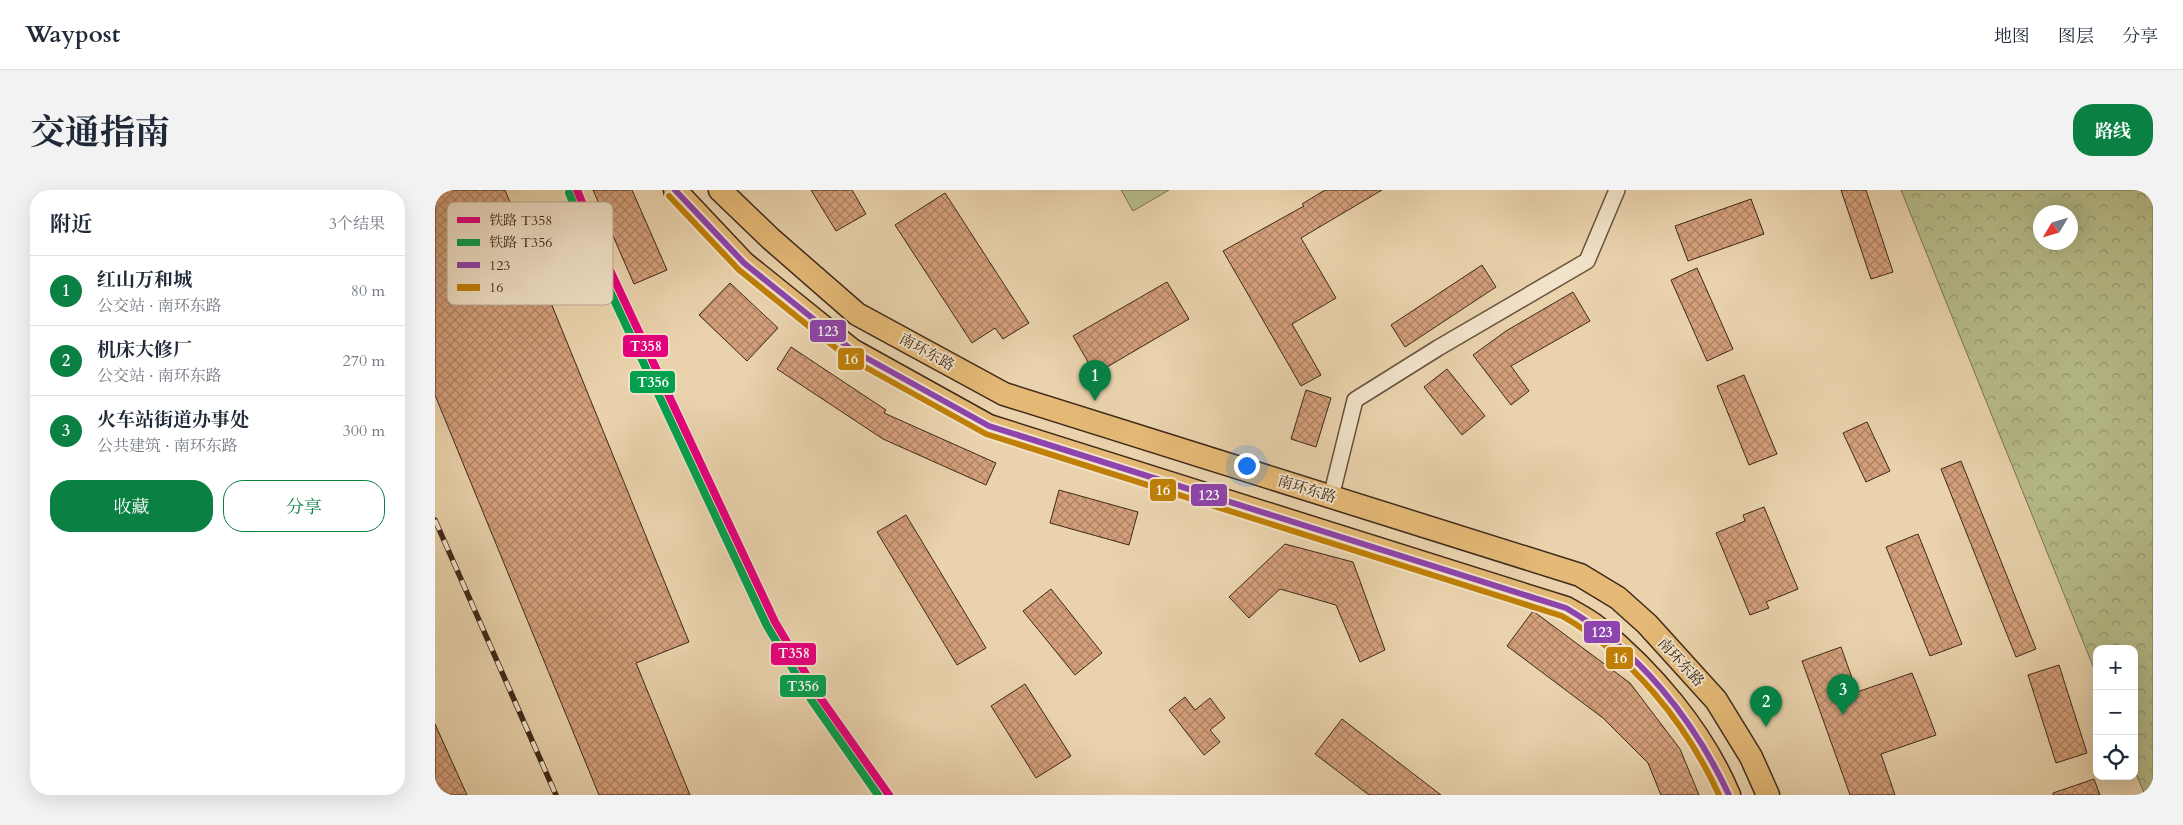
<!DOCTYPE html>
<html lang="zh">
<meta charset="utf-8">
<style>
body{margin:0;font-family:Cardo,"Noto Serif SC",serif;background:#f2f2f3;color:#1f2937}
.controls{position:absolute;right:15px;bottom:15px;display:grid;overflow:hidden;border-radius:10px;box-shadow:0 5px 20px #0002}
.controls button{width:45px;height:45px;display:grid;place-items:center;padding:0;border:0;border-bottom:1px solid #e0e1e3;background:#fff;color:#1f2937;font:25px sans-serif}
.compass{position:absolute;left:1598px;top:15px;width:45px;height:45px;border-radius:50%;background:#fff;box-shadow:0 5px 20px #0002;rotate:232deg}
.you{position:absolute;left:811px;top:275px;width:18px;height:18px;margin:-12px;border:4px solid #fff;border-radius:50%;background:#1a73e8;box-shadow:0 0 0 8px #1a73e833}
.badge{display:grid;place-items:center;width:32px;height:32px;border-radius:50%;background:#0b8043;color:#fff;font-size:16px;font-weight:700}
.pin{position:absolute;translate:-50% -41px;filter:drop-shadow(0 1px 2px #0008)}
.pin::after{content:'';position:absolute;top:26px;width:18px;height:15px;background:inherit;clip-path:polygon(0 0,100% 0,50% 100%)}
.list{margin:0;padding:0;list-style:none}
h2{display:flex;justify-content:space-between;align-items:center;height:65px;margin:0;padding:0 20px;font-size:21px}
h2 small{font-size:16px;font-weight:400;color:#747a83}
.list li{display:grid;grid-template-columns:32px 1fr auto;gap:15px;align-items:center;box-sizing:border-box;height:70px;padding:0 20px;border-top:1px solid #e0e1e3}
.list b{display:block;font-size:19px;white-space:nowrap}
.list p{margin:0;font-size:16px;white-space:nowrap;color:#747a83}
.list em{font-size:16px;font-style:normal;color:#747a83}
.actions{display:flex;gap:10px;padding:15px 20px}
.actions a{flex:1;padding:11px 0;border:1px solid #0b8043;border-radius:20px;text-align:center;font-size:18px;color:#0b8043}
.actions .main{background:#0b8043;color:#fff}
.icon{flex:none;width:28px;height:28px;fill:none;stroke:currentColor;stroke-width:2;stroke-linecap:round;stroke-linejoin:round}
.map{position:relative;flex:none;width:1718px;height:605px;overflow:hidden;border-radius:20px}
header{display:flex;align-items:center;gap:30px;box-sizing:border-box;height:70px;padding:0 25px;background:#fff;border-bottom:1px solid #e0e1e3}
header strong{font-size:24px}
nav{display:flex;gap:28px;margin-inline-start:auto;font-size:18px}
.intro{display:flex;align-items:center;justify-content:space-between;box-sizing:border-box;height:120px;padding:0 30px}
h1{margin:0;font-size:35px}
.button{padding:12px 22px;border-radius:20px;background:#0b8043;color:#fff;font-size:18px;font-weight:700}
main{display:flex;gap:30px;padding:0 30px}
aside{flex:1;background:#fff;border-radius:20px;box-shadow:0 5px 20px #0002}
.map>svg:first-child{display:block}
.green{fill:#b6bc8a;stroke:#7a7252}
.forest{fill:url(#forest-crowns);stroke:#7a7252;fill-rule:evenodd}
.building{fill:url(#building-cross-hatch);stroke:#3e291a}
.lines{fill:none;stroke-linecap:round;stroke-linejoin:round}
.minor-casing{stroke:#69533e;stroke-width:18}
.highway-casing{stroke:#3e291a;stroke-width:25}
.minor{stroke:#f1e2c9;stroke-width:15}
.highway{stroke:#e4b976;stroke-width:22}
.rail-casing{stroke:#3e291a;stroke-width:5.5}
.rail{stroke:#f1e2c9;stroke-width:4;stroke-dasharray:11;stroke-linecap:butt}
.bus-1-casing{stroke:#f1e2c9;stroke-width:10}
.bus-2-casing{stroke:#f1e2c9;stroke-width:10}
.bus-1{stroke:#8e44ad;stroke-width:6}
.bus-2{stroke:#c08008;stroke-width:6}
.rail-1-casing{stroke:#f1e2c9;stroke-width:11}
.rail-2-casing{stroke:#f1e2c9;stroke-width:11}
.rail-1{stroke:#e5007d;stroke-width:8}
.rail-2{stroke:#03a04e;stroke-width:8}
.labels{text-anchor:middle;stroke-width:4;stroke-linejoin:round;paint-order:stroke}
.street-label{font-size:15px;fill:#3e291a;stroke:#f1e2c9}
.key{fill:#f1e2c9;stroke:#bbaa94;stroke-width:1}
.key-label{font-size:14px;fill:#3e291a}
.line-badge{stroke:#f1e2c9;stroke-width:2}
.badge-label{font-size:14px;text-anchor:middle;font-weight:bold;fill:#fff}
</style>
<header>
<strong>Waypost</strong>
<nav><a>地图</a><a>图层</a><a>分享</a></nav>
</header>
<div class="intro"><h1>交通指南</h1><a class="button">路线</a></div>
<main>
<aside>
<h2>附近<small>3个结果</small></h2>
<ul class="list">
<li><span class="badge">1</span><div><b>红山万和城</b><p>公交站 · 南环东路</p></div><em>80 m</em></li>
<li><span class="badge">2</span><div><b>机床大修厂</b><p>公交站 · 南环东路</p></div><em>270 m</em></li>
<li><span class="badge">3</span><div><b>火车站街道办事处</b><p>公共建筑 · 南环东路</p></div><em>300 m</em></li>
</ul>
<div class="actions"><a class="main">收藏</a><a>分享</a></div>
</aside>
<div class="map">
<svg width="1718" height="605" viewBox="0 0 1718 605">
<defs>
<pattern id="forest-crowns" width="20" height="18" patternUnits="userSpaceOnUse" patternTransform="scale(1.25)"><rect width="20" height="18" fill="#b6bc8a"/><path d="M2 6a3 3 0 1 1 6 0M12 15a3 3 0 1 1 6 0" fill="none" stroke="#959970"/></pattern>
<pattern id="building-cross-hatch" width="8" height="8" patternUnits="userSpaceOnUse" patternTransform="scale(1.25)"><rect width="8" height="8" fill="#d49f7b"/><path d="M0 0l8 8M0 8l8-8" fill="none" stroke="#ad8264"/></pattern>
</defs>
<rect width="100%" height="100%" fill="#e9d2ac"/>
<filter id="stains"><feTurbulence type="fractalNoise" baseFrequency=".004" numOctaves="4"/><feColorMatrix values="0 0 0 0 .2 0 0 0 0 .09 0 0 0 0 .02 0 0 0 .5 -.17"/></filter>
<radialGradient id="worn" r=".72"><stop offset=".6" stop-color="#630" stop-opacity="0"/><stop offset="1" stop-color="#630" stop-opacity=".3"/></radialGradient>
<!-- green -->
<polygon class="green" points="686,0 734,0 698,21"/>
<!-- forest -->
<path class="forest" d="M1466 0H1718V605H1710L1699 579V459H1662V486ZM1606 22H1636V52H1606Z"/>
<!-- building -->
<g class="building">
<polygon points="0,0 70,0 254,452 201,473 255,605 164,605 0,205"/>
<polygon points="158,0 197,0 232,80 199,94"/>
<polygon points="376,0 417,0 431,24 401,41"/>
<polygon points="890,0 947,0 866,48 901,108 857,134 886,185 866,196 788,61 869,16 867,14"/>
<polygon points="1406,0 1431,0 1458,82 1436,89"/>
<polygon points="510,3 594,133 568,149 560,138 537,153 460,35"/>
<polygon points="1316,9 1329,44 1253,71 1240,36"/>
<polygon points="1047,75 1061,97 970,157 956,135"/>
<polygon points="1262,78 1298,159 1272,171 1236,90"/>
<polygon points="732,92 754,129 660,184 638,146"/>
<polygon points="295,93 343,138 312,171 264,125"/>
<polygon points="1138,102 1155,131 1076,176 1094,201 1076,215 1038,165 1071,141"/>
<polygon points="356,157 451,220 449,223 561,273 551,295 448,249 342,179"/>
<polygon points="1012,179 1050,226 1027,245 989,197"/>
<polygon points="1309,185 1342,264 1314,275 1282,196"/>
<polygon points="871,200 896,208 881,257 856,249"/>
<polygon points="1432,232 1455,281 1431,292 1408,243"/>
<polygon points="1526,271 1601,459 1581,467 1506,279"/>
<polygon points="624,300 703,322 694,355 615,333"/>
<polygon points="1329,317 1363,399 1331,412 1334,418 1315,425 1281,343 1310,331 1308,325"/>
<polygon points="471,325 551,458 522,475 442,342"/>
<polygon points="1483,344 1527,454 1495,466 1451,357"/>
<polygon points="850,354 918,372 950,460 925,472 901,415 845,399 814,428 794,407"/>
<polygon points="616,399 667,463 640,485 588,421"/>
<polygon points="1098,421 1195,493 1245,559 1264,605 1226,605 1213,573 1168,528 1072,456"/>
<polygon points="1406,457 1422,502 1477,483 1491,518 1501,545 1446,564 1460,605 1415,605 1367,471"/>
<polygon points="1624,475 1652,563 1621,573 1593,485"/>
<polygon points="590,494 636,566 601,588 556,516"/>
<polygon points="750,507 760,520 775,508 790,528 775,540 785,552 769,565 734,520"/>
<polygon points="907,529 1006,605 934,605 880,564"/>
<polygon points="0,534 32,605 0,605"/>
<polygon points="1659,589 1665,605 1618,605 1618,603"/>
</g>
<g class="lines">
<!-- minor casing -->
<g class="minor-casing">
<polyline id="minor" points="896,307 920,210 1003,158 1152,71 1182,0"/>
</g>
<!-- highway casing -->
<g class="highway-casing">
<g id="highway">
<path d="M240 0 309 73 417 160 554 236 1131 418C1141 424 1154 430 1163 438 1217 482 1267 541 1294 605"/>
<polyline points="285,0 336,49 422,124 569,204 1145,385 1183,408 1212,434 1281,510 1316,567 1333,605"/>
</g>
</g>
<!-- minor -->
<use href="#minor" class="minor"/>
<!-- highway -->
<use href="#highway" class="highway"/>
<!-- rail casing -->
<g class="rail-casing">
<polyline id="rail" points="0,330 121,605"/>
</g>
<!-- rail -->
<use href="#rail" class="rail"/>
<!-- bus-1 casing -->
<g class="bus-1-casing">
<path id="bus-1" d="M240 0 309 73 417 160 554 236 1131 418C1204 460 1259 530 1294 605"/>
</g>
<!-- bus-2 casing -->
<g class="bus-2-casing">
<path id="bus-2" d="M234 6 304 80 412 167 551 244 1127 426C1197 466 1251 533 1284 605"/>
</g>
<!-- bus-1 -->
<use href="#bus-1" class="bus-1"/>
<!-- bus-2 -->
<use href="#bus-2" class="bus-2"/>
<!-- rail-1 casing -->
<g class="rail-1-casing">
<polyline id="rail-1" points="142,0 173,76 340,432 384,506 454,605"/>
</g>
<!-- rail-2 casing -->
<g class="rail-2-casing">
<polyline id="rail-2" points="134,3 165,80 332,436 377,511 443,605"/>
</g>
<!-- rail-1 -->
<use href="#rail-1" class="rail-1"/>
<!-- rail-2 -->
<use href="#rail-2" class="rail-2"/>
</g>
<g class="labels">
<!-- street labels -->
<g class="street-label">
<text transform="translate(492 162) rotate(29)" y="5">南环东路</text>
<text transform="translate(872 299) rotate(17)" y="5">南环东路</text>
<text transform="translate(1246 472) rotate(47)" y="5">南环东路</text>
</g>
</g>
<!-- legend -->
<rect x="12" y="12" width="166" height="103" rx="8" class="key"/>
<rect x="22" y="27" width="23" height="6" fill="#e5007d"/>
<rect x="22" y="49" width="23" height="7" fill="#03a04e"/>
<rect x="22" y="72" width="23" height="6" fill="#8e44ad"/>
<rect x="22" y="94" width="23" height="7" fill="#c08008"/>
<g class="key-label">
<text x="54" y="35">铁路 T358</text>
<text x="54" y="57">铁路 T356</text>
<text x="54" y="80">123</text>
<text x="54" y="102">16</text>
</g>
<g class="line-badge">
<rect x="374" y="129" width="38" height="24" rx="5" fill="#8e44ad"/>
<rect x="187" y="144" width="47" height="24" rx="5" fill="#e5007d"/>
<rect x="402" y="157" width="28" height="24" rx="5" fill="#c08008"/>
<rect x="194" y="180" width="47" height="24" rx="5" fill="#03a04e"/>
<rect x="714" y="288" width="28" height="24" rx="5" fill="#c08008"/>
<rect x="755" y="293" width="38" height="24" rx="5" fill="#8e44ad"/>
<rect x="1148" y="430" width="38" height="24" rx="5" fill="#8e44ad"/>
<rect x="335" y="452" width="47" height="24" rx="5" fill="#e5007d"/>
<rect x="1170" y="456" width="29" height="24" rx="5" fill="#c08008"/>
<rect x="344" y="484" width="48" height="24" rx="5" fill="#03a04e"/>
</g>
<g class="badge-label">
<text x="393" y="146">123</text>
<text x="211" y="161">T358</text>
<text x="416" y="174">16</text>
<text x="218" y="197">T356</text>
<text x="728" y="305">16</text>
<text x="774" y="310">123</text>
<text x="1167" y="447">123</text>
<text x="359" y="468">T358</text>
<text x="1185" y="473">16</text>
<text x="368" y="501">T356</text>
</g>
<rect width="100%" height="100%" filter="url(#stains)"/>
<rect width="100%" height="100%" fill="url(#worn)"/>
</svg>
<div class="controls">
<button>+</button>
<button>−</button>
<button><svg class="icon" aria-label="locate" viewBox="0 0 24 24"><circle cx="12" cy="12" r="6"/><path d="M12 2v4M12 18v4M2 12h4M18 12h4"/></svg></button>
</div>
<svg class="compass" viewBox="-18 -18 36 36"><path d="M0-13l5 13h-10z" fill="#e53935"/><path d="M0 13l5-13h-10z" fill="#747a83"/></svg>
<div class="you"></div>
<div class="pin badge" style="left:660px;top:211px">1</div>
<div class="pin badge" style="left:1331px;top:537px">2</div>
<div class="pin badge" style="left:1408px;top:525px">3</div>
</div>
</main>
